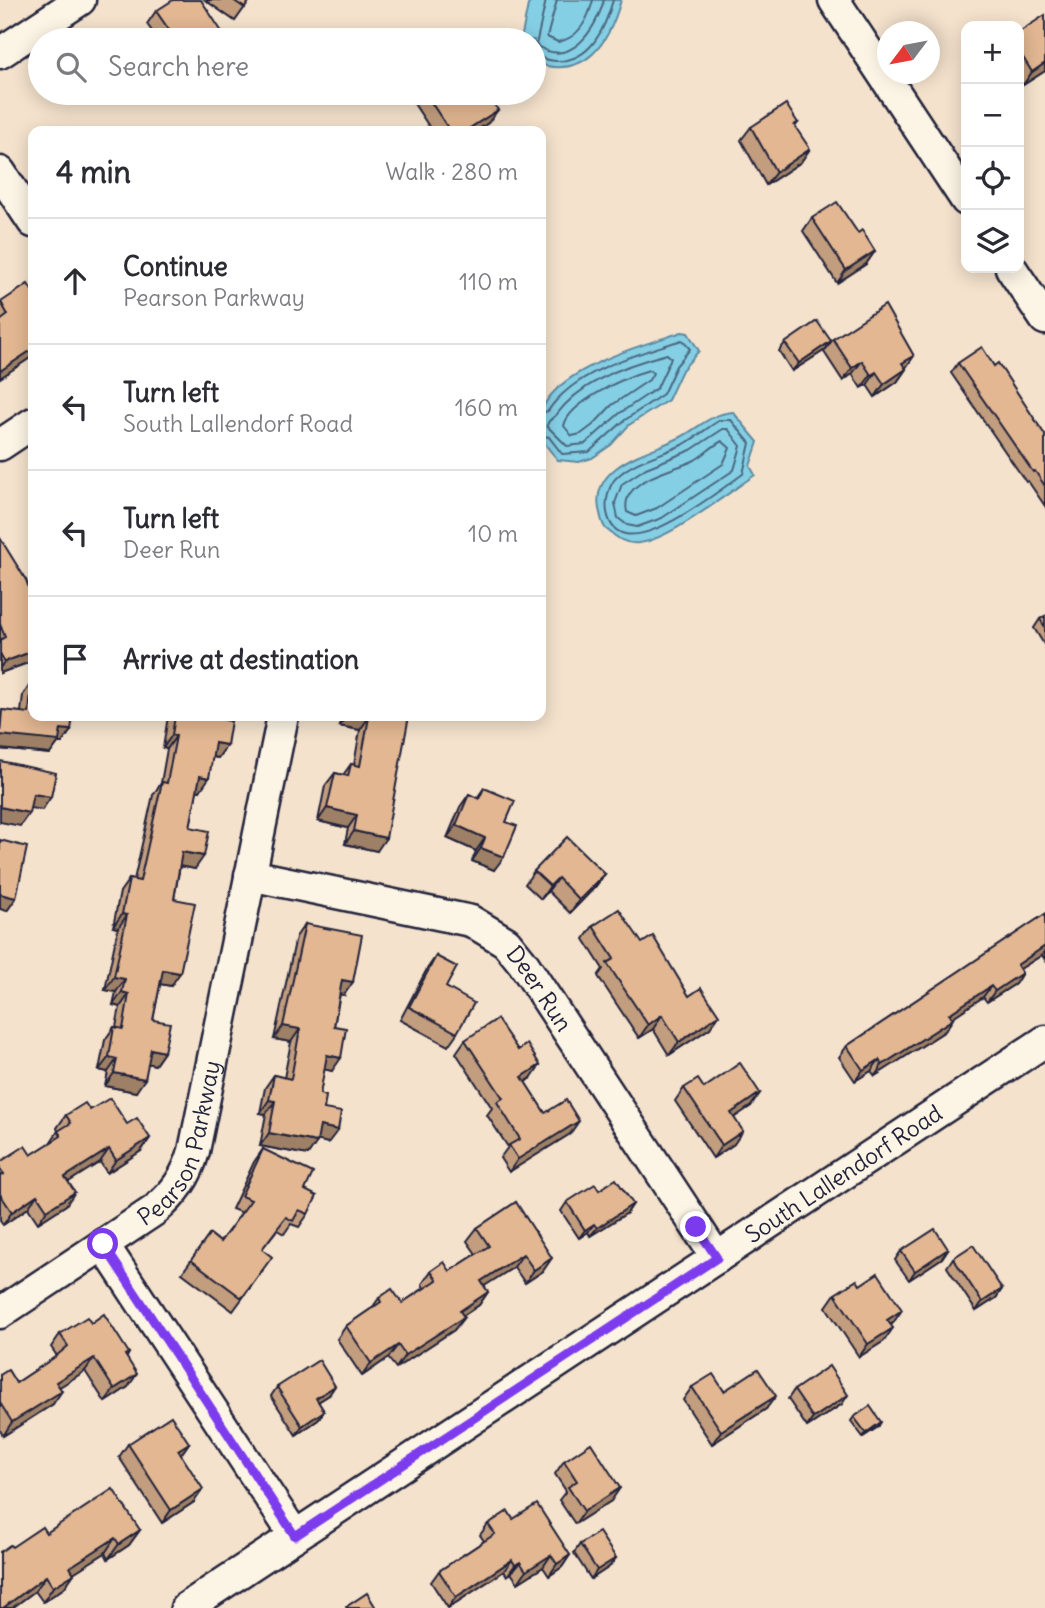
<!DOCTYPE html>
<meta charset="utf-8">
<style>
body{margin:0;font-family:Delius,sans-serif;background:#f7f7f7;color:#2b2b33}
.controls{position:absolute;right:21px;top:21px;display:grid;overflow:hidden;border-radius:14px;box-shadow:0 4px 18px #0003}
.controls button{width:63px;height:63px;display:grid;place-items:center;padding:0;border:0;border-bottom:2px solid #e1e1e2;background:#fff;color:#2b2b33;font:35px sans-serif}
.compass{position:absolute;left:877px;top:21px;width:63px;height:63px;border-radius:50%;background:#fff;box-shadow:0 4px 18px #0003;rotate:238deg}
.stop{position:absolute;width:21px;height:21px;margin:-16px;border:5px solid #7c3aed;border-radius:50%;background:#fff}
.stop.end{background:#7c3aed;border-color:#fff;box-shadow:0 2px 7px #0008}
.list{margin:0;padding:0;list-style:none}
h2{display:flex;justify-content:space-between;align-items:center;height:91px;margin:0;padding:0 28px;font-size:30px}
h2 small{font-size:23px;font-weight:400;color:#7c7c81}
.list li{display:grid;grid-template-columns:46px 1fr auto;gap:21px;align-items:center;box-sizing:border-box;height:126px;padding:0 28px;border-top:2px solid #e1e1e2}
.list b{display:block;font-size:26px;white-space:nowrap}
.list p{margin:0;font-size:23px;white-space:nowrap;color:#7c7c81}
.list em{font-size:23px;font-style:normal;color:#7c7c81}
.icon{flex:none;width:38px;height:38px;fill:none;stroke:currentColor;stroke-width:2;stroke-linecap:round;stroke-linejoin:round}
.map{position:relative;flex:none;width:1045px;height:1608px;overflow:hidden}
.search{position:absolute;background:#fff;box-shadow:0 4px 18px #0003;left:28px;top:28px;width:518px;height:77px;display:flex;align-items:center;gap:18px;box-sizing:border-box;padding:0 24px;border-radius:38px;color:#7c7c81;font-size:26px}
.panel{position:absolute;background:#fff;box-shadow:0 4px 18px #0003;left:28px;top:126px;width:518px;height:595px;border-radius:14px}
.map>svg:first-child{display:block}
.water{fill:#85cfe5;stroke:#5d8aa1;stroke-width:2}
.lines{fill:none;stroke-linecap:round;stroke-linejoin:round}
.shore{stroke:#4a677f;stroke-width:2}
.minor-casing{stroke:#22223b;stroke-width:35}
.minor{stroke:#fcf5e5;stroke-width:30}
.wall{fill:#c29d7e;stroke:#22223b;stroke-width:2}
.shaded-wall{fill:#9e8066;stroke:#22223b;stroke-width:2}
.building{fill:#e2b792;stroke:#22223b;stroke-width:2}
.route{stroke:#7c3aed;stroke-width:9}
.labels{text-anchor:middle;stroke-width:5;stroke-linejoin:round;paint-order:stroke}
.street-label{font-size:23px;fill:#22223b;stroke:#fcf5e5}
</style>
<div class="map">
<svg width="1045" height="1608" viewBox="0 0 1045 1608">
<rect width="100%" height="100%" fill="#f4e2cc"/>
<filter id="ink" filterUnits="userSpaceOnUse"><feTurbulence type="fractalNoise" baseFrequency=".0143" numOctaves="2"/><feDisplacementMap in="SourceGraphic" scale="14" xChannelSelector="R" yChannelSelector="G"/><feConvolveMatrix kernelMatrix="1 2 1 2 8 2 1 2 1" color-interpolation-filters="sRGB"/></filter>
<g filter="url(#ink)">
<!-- water -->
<g class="water">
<path d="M533 0H621C609 43 586 80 535 63L534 40H521L528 5Z"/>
<path d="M682 332 688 333 699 351 682 370 668 400 629 425 611 445 592 458 579 462 558 460C553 454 545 446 542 438 520 377 641 346 682 332Z"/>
<path d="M733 412 758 442 750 466 755 475C726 494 671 539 639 543 625 545 616 537 606 529 601 523 601 516 599 509 591 463 652 452 681 437 700 427 710 414 733 412Z"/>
</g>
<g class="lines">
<!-- shore -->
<g class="shore">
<path d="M546 0 536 45C570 69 596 30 604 0"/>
<path d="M557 0 547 37 558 42C579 38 588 20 593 0"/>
<path d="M534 56C541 57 548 61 556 61 591 62 605 28 613 0"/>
<path d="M667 354 671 358 657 388 620 413 585 444 567 446 547 426C548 419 552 420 557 414 581 382 628 364 667 354Z"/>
<path d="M649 370 653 373 649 380 612 405 593 425 581 434 572 436 564 426C568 403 627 376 649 370Z"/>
<path d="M541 413 548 411C575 370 638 354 682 340L690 349 676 366 663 394 625 420 589 452 562 454 549 437 541 435"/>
<path d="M720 420H731L750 443 743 474C719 490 618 574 607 512 605 501 609 484 617 477 636 459 662 455 684 444 697 437 708 427 720 420Z"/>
<polygon points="723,429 728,429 741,446 734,470 662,518 637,527 627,525 618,518 615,503 622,484 646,468 691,450"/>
<path d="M722 441 730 448 723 464 657 508 636 516 627 512C619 479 674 471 695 460 704 455 712 446 722 441Z"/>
</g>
<!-- minor casing -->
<g class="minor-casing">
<g id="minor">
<polyline points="834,0 966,200"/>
<polyline points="0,53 80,0"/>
<polyline points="0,172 33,222"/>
<polyline points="1011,268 1045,319"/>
<polyline points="0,445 33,423"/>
<path id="s1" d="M250 875 471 921 506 942 523 963 717 1258"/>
<polyline points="103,1244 295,1536"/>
<path id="s2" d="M0 1313 155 1210C175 1193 187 1176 194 1151L283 716"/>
<path id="s3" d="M186 1608 1045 1041"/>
</g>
</g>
<!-- minor -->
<use href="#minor" class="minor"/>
</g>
<!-- wall -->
<g class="wall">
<polygon points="205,0 250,0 235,21"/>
<polygon points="156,11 226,38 224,40 158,40 147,24"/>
<polygon points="1019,32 1045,71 1023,85 1019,78"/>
<polygon points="407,93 486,93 488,123 476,131 432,131"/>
<polygon points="798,123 795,127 801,162 766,185 741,140 751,127"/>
<polygon points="812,218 858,233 875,251 866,264 837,283 803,231"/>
<polygon points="1,302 33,356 0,378 0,303"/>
<polygon points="833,339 905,368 906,369 897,382 875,397 867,385 861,388 852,374 843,381 824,352"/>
<polygon points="831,341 825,350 792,371 779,351 785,343"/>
<polygon points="958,363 994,366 1045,435 1045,506 1028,481 1026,482 951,373"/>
<polygon points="0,538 33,661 0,673"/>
<polygon points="1045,616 1045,646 1034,628 1040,619"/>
<polygon points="32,682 71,730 62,743 58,743 50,754 0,749 0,714 2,710 21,712 23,695"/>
<polygon points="168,716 226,716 227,745 218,758 213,757 200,791 197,790 190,827 195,869 180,866 174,899 171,986 160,984 153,1020 164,1052 155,1065 148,1063 136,1092 105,1086 108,1072 99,1070 105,1040 114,1027 116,1027 120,1007 113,1005 116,992 105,990 118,928 113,927 120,892 129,879 134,880 153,795 161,783 167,749 163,748"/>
<polygon points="341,716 409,716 377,851 345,844 348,828 318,821 325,786 335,773 343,775 351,764 354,765 360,730 339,726"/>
<polygon points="484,788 506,822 494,870 472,861 476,851 447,838 460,807 469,794 477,798"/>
<polygon points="534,871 605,874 595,887 570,913 548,891 541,899 525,884"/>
<polygon points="1045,914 1045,960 1042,955 1020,969 1022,973 1015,984 987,1002 983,997 951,1018 945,1031 875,1076 871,1071 855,1081 839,1057 847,1046"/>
<polygon points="305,924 344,995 340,994 334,1026 332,1071 324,1069 320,1094 324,1109 328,1143 317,1140 308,1155 260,1146 266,1114 260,1113 265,1088 274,1075 284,1078 291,1042 274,1039 296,937"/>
<polygon points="593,926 642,943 689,996 710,1028 669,1055 653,1029 639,1038 598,976 603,969 584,939"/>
<polygon points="436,956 446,987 457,1033 448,1046 400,1020 427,969"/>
<polygon points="465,1040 531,1078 525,1082 545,1113 570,1134 509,1172 500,1158 508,1147 487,1115 492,1108 456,1053"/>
<polygon points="684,1088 704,1088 760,1093 751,1106 734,1117 734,1144 713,1158 675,1101"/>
<polygon points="90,1110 127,1124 150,1138 141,1151 107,1173 100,1162 68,1182 66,1205 38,1223 28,1208 3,1225 0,1221 0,1162 31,1155 50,1143 58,1131 57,1128 66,1115"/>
<polygon points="263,1149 305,1190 308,1214 299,1227 291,1224 284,1234 277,1230 262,1249 263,1270 233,1311 182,1273 210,1234 220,1242 242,1213 232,1209 254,1162"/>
<polygon points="599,1190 633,1204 627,1213 590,1236 588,1232 579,1238 561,1211 567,1202"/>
<polygon points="516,1202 543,1271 525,1283 514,1267 484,1286 488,1292 479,1305 463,1316 464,1317 454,1330 396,1368 388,1358 362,1376 337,1339 346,1326 372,1308 379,1298 402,1303 424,1288 422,1284 431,1271 450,1271 476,1254 467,1241 477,1228"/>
<polygon points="948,1249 942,1258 909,1280 895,1260 901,1251"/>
<polygon points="953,1258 1002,1289 996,1298 976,1311 947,1267"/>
<polygon points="860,1285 893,1323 891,1325 884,1341 859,1357 826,1307 835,1294"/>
<polygon points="91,1323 129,1353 127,1357 128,1387 105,1402 85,1371 59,1387 53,1404 3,1436 0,1430 0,1375 16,1383 57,1356 51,1347 60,1334"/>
<polygon points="277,1387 329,1395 318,1402 324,1411 318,1420 296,1435 271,1396"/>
<polygon points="692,1387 724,1391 766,1409 712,1444 683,1400"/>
<polygon points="794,1390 842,1404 807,1427 788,1399"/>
<polygon points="854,1417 878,1427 863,1437 851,1421"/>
<polygon points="189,1443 181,1454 194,1502 162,1523 119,1457 128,1444"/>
<polygon points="564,1461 611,1501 575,1524 559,1500 566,1491 555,1474"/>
<polygon points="513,1519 570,1555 562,1567 549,1576 543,1567 518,1583 511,1573 507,1576 504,1571 448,1608 431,1582 439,1571 484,1541 480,1535 488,1524"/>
<polygon points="140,1530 129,1545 108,1559 105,1553 73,1573 64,1588 43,1602 35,1591 12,1608 0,1608 0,1552 46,1533"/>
<polygon points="580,1544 616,1558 609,1567 591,1579 574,1553"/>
</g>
<!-- shaded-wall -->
<g class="shaded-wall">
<polygon points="1045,63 1045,71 1023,85 1032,72"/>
<polygon points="498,110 488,123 476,131 465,131"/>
<polygon points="810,149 801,162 766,185 776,172"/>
<polygon points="875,251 866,264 837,283 846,270"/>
<polygon points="831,341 825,350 792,371 799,363"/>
<polygon points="33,349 33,356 0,378 0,371"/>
<polygon points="914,356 905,369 902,363"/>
<polygon points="862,361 852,374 843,381 852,368"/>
<polygon points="906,369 897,382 875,397 884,384"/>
<polygon points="876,372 867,385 861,388 871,375"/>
<polygon points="33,651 33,661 0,673 0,668 4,662"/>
<polygon points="347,716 361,716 369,717 360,730 339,726"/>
<polygon points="61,729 71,730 62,743 58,743 50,754 0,749 0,735"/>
<polygon points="172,735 176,736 167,749 163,748"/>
<polygon points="215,743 227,745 218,758 206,756"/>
<polygon points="200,776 209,778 200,791 191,789"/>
<polygon points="33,794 51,797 42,810 24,807"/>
<polygon points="0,807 29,813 20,826 0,822"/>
<polygon points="327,808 357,815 348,828 318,821"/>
<polygon points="456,825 485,838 476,851 447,838"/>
<polygon points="354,831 386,838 377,851 345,844"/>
<polygon points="481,848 504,857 494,870 472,861"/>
<polygon points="182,852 204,856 195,869 173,865"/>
<polygon points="605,874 595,887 570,913 579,900"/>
<polygon points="558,878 548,891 541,899 550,886"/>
<polygon points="0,894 16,898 7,911 0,909"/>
<polygon points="122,914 127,915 118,928 113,927"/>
<polygon points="1045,946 1045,950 1042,955 1009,976 1017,965"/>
<polygon points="163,970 180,973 171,986 154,983"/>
<polygon points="1022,973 1015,984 987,1002 995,991"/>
<polygon points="114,977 125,979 116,992 105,990"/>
<polygon points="342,980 353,982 344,995 333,993"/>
<polygon points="991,986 983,997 941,1025 949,1014"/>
<polygon points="122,992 129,994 120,1007 113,1005"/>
<polygon points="662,1015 653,1029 639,1038 648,1025"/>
<polygon points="719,1015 710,1028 669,1055 679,1042"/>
<polygon points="953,1019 945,1031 875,1076 882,1065"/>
<polygon points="283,1026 300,1029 291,1042 274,1039"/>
<polygon points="151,1049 164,1052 155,1065 141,1062"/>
<polygon points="327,1055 341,1058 332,1071 318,1068"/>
<polygon points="109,1057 117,1059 108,1072 99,1070"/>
<polygon points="879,1060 871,1071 855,1081 863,1070"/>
<polygon points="540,1065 531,1078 513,1090 522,1077"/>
<polygon points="114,1073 145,1079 136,1092 105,1086"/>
<polygon points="760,1093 751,1106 722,1126 731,1113"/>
<polygon points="269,1100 275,1101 266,1114 260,1113"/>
<polygon points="579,1121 570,1134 509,1172 518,1159"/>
<polygon points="320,1126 338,1130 328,1143 311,1139"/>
<polygon points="743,1131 734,1144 713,1158 722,1145"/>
<polygon points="269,1133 317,1142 308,1155 260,1146"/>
<polygon points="150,1138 141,1151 107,1173 116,1160"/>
<polygon points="109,1149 100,1162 56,1190 65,1177"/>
<polygon points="75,1192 66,1205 38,1223 47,1210"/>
<polygon points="37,1195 28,1208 3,1225 12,1212"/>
<polygon points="633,1204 627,1213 590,1236 597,1228"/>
<polygon points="594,1224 588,1232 579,1238 585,1230"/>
<polygon points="948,1249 942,1258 909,1280 915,1271"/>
<polygon points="523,1254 514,1267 472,1294 481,1281"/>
<polygon points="552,1258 543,1271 525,1283 534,1270"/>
<polygon points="1002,1289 996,1298 976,1311 982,1302"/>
<polygon points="488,1292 479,1305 450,1324 460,1311"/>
<polygon points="902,1310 893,1323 878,1333 887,1320"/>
<polygon points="464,1317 454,1330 396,1368 405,1355"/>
<polygon points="893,1328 884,1341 859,1357 868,1344"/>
<polygon points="398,1345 388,1358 362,1376 371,1363"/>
<polygon points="94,1358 85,1371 47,1395 56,1382"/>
<polygon points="137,1374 128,1387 105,1402 114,1389"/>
<polygon points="335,1386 329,1395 310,1407 316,1398"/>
<polygon points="62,1391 53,1404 3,1436 12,1422"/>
<polygon points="848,1395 842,1404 807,1427 813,1418"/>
<polygon points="776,1396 766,1409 712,1444 721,1431"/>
<polygon points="324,1411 318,1420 296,1435 302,1426"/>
<polygon points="881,1422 878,1427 863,1437 866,1433"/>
<polygon points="189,1443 180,1456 178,1450"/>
<polygon points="620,1488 611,1501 575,1524 584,1511"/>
<polygon points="203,1489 194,1502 162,1523 171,1510"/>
<polygon points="140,1530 129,1545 108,1559 119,1544"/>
<polygon points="115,1538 105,1553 59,1582 70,1567"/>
<polygon points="551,1555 543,1567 518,1583 526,1571"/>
<polygon points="570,1555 562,1567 549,1576 557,1564"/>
<polygon points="616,1558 609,1567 591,1579 597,1570"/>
<polygon points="512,1560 504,1571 448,1608 456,1597"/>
<polygon points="520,1562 511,1573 507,1576 515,1565"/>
<polygon points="74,1574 64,1588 43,1602 53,1587"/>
<polygon points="46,1576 35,1591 12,1608 3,1608"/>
</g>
<!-- building -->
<g class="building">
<polygon points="173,0 201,0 226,38 222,40 176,40 156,11"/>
<polygon points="233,0 250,0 245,8"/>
<polygon points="1045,15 1045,63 1032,72 1019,51 1019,32"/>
<polygon points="425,93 486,93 498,110 465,131 450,131"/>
<polygon points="786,104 798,123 794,125 810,149 776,172 751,127"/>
<polygon points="837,202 858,233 862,230 875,251 846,270 812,218"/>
<polygon points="28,284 33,292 33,349 0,371 0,321 8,315 1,302"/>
<polygon points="885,305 914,356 902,363 906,369 884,384 876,372 871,375 862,361 852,368 833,339"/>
<polygon points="817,321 831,341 799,363 785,343"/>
<polygon points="982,347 994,366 998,363 1045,435 1045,486 1035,471 1033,472 958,363"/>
<polygon points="0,538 26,580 33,599 33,651 4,662 0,653 0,640 5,637 0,624"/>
<polygon points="1045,616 1045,627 1040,619"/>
<polygon points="32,682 33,682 33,716 73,716 71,730 61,729 59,741 0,735 2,710 29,713"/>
<polygon points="175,716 226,716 225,720 231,721 227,745 215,743 209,778 200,776 190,827 209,831 204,856 182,852 174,899 195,903 180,973 163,970 153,1020 170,1023 164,1052 151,1049 145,1079 114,1073 117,1059 109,1057 114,1027 123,1029 129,994 122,992 125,979 114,977 127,915 122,914 129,879 140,881 162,782 167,783 176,736 172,735"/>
<polygon points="361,716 409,716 386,838 354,831 357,815 327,808 335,773 348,776 351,764 360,766 369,717"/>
<polygon points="0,761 56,773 51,797 33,794 29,813 0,807"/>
<polygon points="484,788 515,801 506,822 517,826 504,857 481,848 485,838 456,825 469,794 479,799"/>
<polygon points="567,837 605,874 579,900 558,878 550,886 534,871"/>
<polygon points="0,840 27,847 16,898 0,894"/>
<polygon points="619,909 642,943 653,936 689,996 701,988 719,1015 679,1042 662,1015 648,1025 607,963 614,959 593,926"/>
<polygon points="1045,914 1045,946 1017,965 1022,973 995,991 991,986 949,1014 953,1019 882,1065 879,1060 863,1070 847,1046"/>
<polygon points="305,924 362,935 353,982 342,980 334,1026 346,1028 341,1058 327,1055 320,1094 326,1096 324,1109 341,1112 338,1130 320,1126 317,1142 269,1133 275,1101 269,1100 274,1075 291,1079 300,1029 283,1026"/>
<polygon points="436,956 457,967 446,987 474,1003 457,1033 409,1007"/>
<polygon points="497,1019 518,1050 527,1044 540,1065 522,1077 545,1113 566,1100 579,1121 518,1159 509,1145 520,1139 497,1102 503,1098 465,1040"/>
<polygon points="740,1063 760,1093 731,1113 743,1131 722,1145 684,1088 698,1079 704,1088"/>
<polygon points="110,1098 127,1124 137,1118 150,1138 116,1160 109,1149 65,1177 75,1192 47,1210 37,1195 12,1212 0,1194 0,1176 4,1174 0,1169 0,1162 25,1146 31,1155 61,1136 58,1131 71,1123 66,1115 85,1103 90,1110"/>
<polygon points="263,1149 313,1173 305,1190 317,1196 308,1214 299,1210 293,1221 286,1217 262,1249 272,1257 242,1298 191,1260 210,1234 220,1242 251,1200 241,1196"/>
<polygon points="616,1179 633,1204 597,1228 594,1224 585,1230 567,1202 595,1184 599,1190"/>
<polygon points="516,1202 552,1258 534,1270 523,1254 481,1281 488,1292 460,1311 464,1317 405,1355 398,1345 371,1363 346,1326 381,1302 379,1298 392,1289 402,1303 437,1280 431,1271 444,1262 450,1271 489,1246 477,1228"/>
<polygon points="935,1229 948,1249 915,1271 901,1251"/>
<polygon points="973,1245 1002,1289 982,1302 953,1258"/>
<polygon points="878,1273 902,1310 887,1320 893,1328 868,1344 835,1294 857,1280 860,1285"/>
<polygon points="104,1314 129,1353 125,1355 137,1374 114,1389 94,1358 56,1382 62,1391 12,1422 0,1403 0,1375 8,1370 16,1383 55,1357 68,1346 60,1334 87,1317 91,1323"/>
<polygon points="319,1360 335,1386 316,1398 324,1411 302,1426 277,1387"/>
<polygon points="829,1366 848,1395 813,1418 794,1390"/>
<polygon points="758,1369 776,1396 721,1431 692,1387 713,1374 724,1391"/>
<polygon points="870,1406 881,1422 866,1433 854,1417"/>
<polygon points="171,1416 189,1443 178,1450 203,1489 171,1510 128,1444"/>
<polygon points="591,1443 620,1488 584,1511 568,1487 577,1481 564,1461"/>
<polygon points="113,1489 140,1530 119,1544 115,1538 70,1567 74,1574 53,1587 46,1576 3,1608 0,1608 0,1565 1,1564 0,1562 0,1552 10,1545 12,1547 42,1527 46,1533"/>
<polygon points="537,1504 570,1555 557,1564 551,1555 526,1571 520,1562 515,1565 512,1560 456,1597 439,1571 495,1534 488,1524 508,1511 513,1519"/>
<polygon points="599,1532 616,1558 597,1570 580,1544"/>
<polygon points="367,1593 376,1608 347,1608 346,1607"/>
</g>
</g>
<g class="lines" filter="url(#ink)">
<!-- route -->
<polyline class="route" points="103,1244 295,1536 717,1258 696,1227"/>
</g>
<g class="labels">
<!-- street labels -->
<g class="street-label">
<text dy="8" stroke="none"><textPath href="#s1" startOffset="324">Deer Run</textPath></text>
<text dy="8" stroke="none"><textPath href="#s2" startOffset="259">Pearson Parkway</textPath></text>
<text dy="8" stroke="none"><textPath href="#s3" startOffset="788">South Lallendorf Road</textPath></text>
</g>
</g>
</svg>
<div class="controls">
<button>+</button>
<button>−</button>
<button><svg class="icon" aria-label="locate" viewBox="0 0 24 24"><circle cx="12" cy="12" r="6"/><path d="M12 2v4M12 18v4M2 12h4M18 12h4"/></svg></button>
<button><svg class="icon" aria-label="layers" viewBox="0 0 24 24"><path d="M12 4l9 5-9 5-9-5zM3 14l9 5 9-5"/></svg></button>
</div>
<svg class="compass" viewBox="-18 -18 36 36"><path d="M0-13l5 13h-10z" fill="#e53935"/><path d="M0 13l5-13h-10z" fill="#7c7c81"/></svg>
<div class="stop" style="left:103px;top:1244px"></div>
<div class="stop end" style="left:696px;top:1227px"></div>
<div class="search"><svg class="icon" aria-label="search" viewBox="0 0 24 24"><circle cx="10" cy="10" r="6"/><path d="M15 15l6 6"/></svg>Search here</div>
<section class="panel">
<h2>4 min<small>Walk · 280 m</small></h2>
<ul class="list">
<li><svg class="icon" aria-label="ahead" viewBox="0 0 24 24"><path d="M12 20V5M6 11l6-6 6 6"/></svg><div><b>Continue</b><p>Pearson Parkway</p></div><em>110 m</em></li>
<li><svg class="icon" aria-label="left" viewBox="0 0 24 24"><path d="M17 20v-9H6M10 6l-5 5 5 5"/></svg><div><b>Turn left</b><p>South Lallendorf Road</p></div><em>160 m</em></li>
<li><svg class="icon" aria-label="left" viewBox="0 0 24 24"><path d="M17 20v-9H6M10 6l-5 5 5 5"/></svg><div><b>Turn left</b><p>Deer Run</p></div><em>10 m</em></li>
<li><svg class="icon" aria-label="arrive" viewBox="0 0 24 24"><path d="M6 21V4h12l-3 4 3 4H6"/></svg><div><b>Arrive at destination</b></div></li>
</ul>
</section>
</div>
